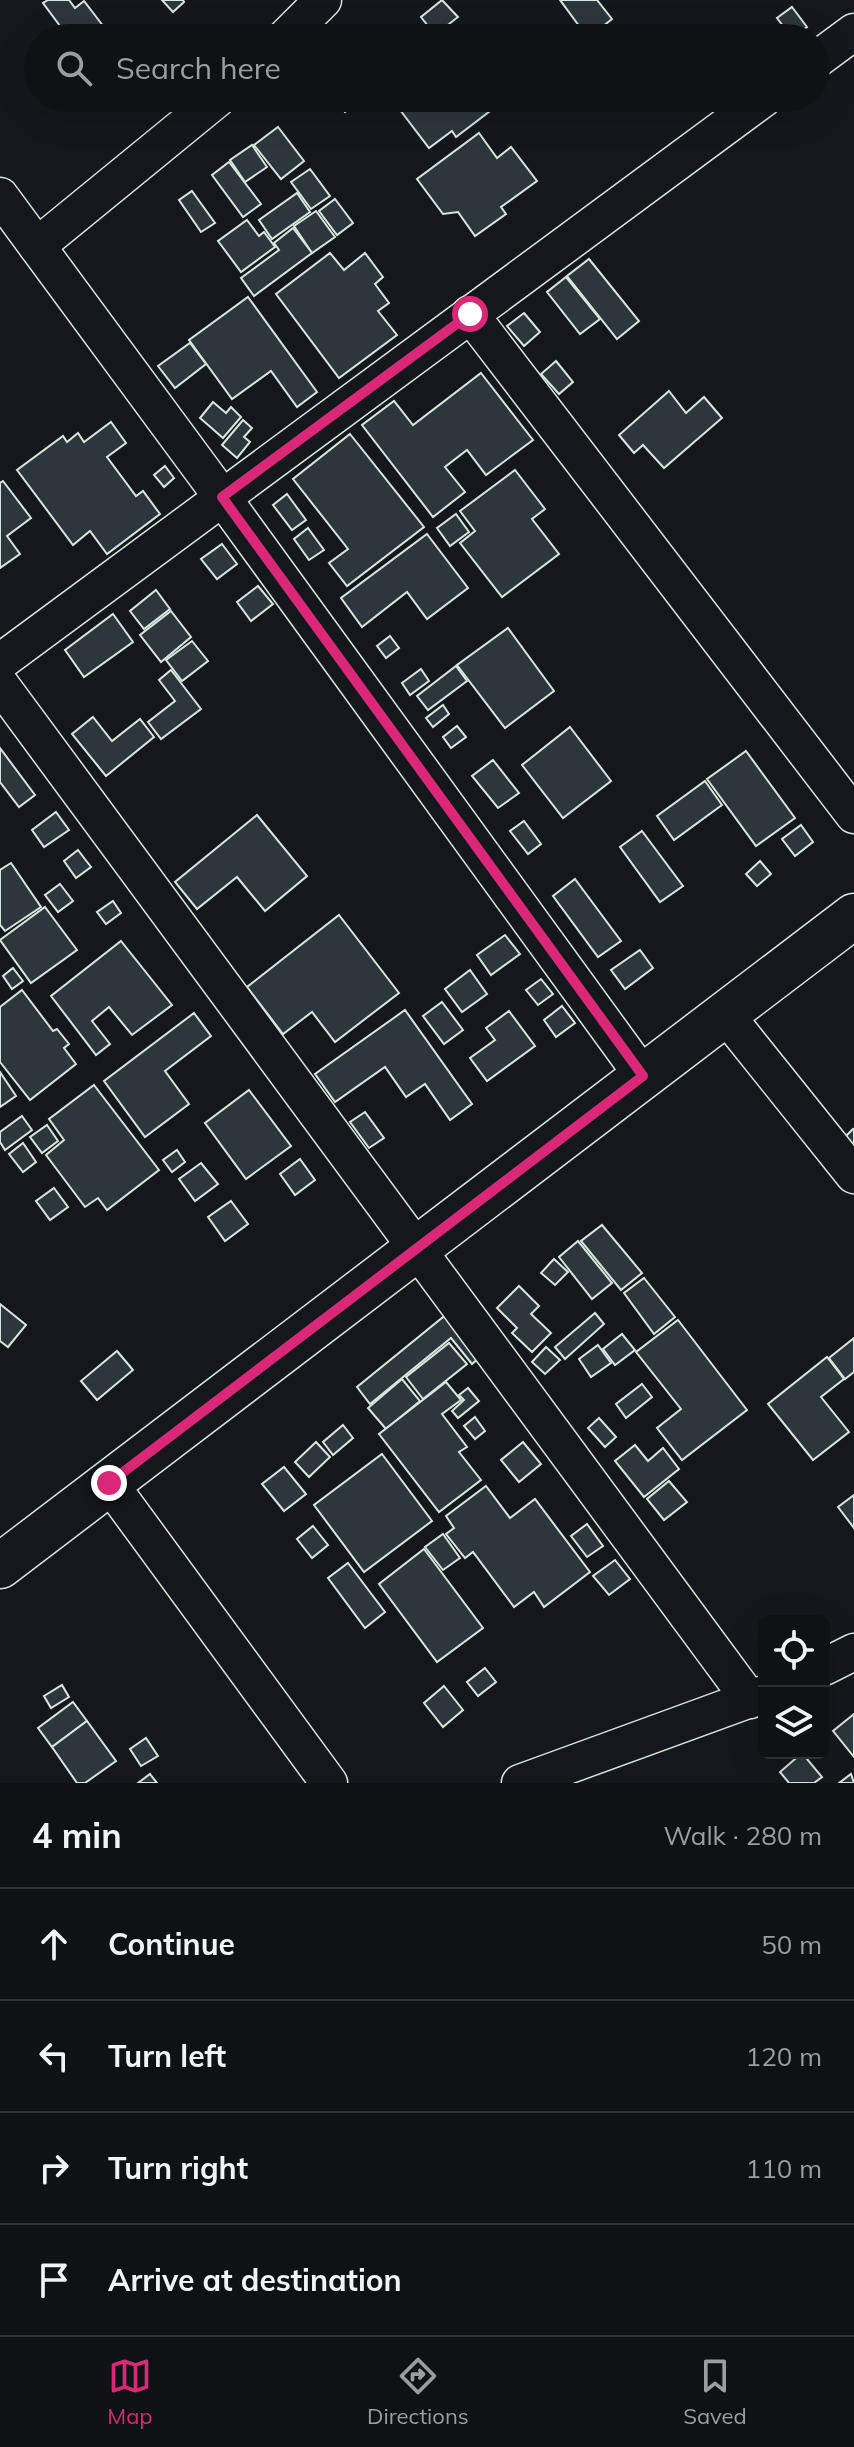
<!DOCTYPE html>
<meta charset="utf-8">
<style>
body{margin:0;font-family:Mulish,sans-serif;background:#1d2022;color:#f1f3f6}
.controls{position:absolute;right:24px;bottom:24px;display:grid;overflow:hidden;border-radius:12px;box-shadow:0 8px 32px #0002}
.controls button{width:72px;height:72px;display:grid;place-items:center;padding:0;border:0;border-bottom:2px solid #2f3234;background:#0f1215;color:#f1f3f6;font:40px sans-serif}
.stop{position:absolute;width:24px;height:24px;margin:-18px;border:6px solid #db2777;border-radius:50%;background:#fff}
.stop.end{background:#db2777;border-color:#fff;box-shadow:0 2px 8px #0008}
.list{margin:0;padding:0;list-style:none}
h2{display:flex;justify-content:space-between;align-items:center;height:104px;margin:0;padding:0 32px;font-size:34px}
h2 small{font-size:26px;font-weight:400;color:#9b9ea0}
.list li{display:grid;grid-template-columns:52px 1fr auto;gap:24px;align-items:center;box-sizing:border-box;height:112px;padding:0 32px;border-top:2px solid #2f3234}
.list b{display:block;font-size:30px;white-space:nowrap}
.list em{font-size:26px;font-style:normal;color:#9b9ea0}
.icon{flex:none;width:44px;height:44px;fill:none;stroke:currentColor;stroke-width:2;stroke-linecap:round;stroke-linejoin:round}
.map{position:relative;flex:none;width:854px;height:1783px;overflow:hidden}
.search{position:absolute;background:#0f1215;box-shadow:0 8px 32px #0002;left:24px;right:24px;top:24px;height:88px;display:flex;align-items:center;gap:20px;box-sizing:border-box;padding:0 28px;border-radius:44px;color:#9b9ea0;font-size:30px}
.sheet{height:552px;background:#0f1215}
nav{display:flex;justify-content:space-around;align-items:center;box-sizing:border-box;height:112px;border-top:2px solid #2f3234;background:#0f1215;font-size:22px;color:#9b9ea0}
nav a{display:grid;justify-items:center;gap:4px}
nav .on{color:#db2777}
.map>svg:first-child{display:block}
.building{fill:#2c363c;stroke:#d8e6dc;stroke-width:2}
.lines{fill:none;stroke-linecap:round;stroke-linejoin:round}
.minor-casing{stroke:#d8e6dc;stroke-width:39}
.tertiary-casing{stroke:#d8e6dc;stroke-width:47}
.minor{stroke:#14181c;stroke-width:36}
.tertiary{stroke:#14181c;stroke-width:44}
.route{stroke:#db2777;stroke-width:10}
</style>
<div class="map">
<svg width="854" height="1783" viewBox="0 0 854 1783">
<rect width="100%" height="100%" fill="#14181c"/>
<!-- building -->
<g class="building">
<polygon points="48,0 69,0 75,8 84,1 107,31 97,38 69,38 43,3"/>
<polygon points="162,0 183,0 184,2 173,12"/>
<polygon points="442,0 458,17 435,35 421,17"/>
<polygon points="560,0 597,0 612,19 588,38"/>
<polygon points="792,7 807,27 792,38 777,18"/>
<polygon points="333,98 362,98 345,112"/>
<polygon points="391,98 486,98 494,108 456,137 452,131 429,148"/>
<polygon points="278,127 304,161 281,179 254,145"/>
<polygon points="479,133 497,158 511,147 537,181 501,207 506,214 475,236 458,212 443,214 417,179"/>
<polygon points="252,145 267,167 245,182 230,160"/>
<polygon points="229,162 261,204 243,217 212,175"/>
<polygon points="310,169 330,196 311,209 291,182"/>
<polygon points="192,191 215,223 201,232 179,200"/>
<polygon points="297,193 310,212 272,239 259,220"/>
<polygon points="335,199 353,223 337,235 319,211"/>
<polygon points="316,211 335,237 312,253 294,226"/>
<polygon points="247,220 259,236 264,232 275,247 241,272 218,241"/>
<polygon points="293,228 312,253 254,296 241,278 279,250 274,243"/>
<polygon points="330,253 344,270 365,253 383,277 375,284 389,303 378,311 397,335 339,378 276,294"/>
<polygon points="589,259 639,321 617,339 567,276"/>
<polygon points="566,277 600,319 580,334 547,292"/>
<polygon points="248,297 317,392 297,407 271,371 232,399 189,340"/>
<polygon points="524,313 540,332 524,346 507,326"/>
<polygon points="190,343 206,364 175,388 158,366"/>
<polygon points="556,361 573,382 559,394 541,374"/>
<polygon points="481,373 533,440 486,475 467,450 445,467 465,492 433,517 362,425 394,401 413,425"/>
<polygon points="669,391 686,413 704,397 722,418 664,468 643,445 634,453 619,435"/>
<polygon points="213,402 226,413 231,407 241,417 223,438 200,418"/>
<polygon points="243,420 252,428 244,437 250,442 237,458 222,445"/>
<polygon points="111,422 126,443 107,457 136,496 143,491 160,514 107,554 90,531 73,545 17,470 63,436 67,442 78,433 84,442"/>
<polygon points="350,434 424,527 347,586 329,563 348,549 293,479"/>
<polygon points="165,466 174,478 164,487 154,475"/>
<polygon points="515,470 545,509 532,519 559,554 502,597 460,543 475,531 460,511"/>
<polygon points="3,481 31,518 7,536 20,554 0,568 0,483"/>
<polygon points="287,494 306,520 292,530 273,505"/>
<polygon points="456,514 469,532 450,546 437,528"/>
<polygon points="308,528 324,550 309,560 294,539"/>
<polygon points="427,534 468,588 427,619 407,592 362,627 341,598"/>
<polygon points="222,544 237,564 217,579 201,559"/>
<polygon points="258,586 273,604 251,621 237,602"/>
<polygon points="156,590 170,609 144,629 130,611"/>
<polygon points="171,611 191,637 161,662 140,635"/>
<polygon points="113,614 133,642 84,677 65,650"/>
<polygon points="508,628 554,691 505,728 457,665"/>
<polygon points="390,636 399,648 386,658 377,646"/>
<polygon points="192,641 208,661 182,681 166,660"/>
<polygon points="456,666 467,681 428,710 417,696"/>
<polygon points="421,669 429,681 410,695 402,683"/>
<polygon points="171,670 201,709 161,739 148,722 175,701 159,680"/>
<polygon points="443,705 449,714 433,727 426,718"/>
<polygon points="93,717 112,741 140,719 154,737 106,776 72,734"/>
<polygon points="457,726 466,737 451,748 443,737"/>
<polygon points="570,727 611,781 563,818 522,765"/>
<polygon points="0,748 35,795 19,807 0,782"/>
<polygon points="746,751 795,818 756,846 707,779"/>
<polygon points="493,760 519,793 498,808 472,776"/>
<polygon points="705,781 722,805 674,840 657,816"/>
<polygon points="56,812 69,830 44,847 32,830"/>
<polygon points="257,815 307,876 265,911 237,877 197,909 175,882"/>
<polygon points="524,821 541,844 528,854 510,831"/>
<polygon points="801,825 813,842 795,856 782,839"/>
<polygon points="642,831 683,886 660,902 620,847"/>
<polygon points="78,850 91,867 76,878 64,861"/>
<polygon points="760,861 771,874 757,886 746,874"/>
<polygon points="11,863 41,907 5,931 0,925 0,870"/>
<polygon points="575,879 621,941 598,957 553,896"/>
<polygon points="60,884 73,901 58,912 45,895"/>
<polygon points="113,901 121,913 106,924 97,912"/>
<polygon points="45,907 77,950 31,983 0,940"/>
<polygon points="339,915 399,993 335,1042 312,1012 283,1034 247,987"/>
<polygon points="505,935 520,954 491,975 477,955"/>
<polygon points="121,941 172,1005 132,1035 109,1007 92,1021 110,1044 96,1055 51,996"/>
<polygon points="640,950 653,968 625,989 611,970"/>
<polygon points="13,968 23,981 12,989 3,976"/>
<polygon points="470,970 487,994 462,1012 445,989"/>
<polygon points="541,979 553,994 538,1005 526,990"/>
<polygon points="22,990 53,1031 57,1029 69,1044 64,1048 76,1064 30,1100 0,1062 0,1007"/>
<polygon points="442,1002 463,1030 444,1044 423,1016"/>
<polygon points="562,1006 575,1023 556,1037 544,1020"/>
<polygon points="405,1010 472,1104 450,1120 425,1084 406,1097 385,1067 335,1102 315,1074"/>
<polygon points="509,1011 535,1046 487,1081 470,1058 495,1040 486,1028"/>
<polygon points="194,1013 211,1036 165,1071 189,1104 145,1137 104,1081"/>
<polygon points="0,1072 16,1096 0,1107"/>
<polygon points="94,1085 159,1170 107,1210 98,1198 85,1207 46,1155 64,1140 49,1119"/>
<polygon points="249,1090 291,1146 246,1179 205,1123"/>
<polygon points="365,1112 384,1138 369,1148 350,1122"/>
<polygon points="22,1116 32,1130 5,1150 0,1142 0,1132"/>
<polygon points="47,1125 58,1141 42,1153 30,1137"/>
<polygon points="853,1129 854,1130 854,1153 841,1141"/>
<polygon points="23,1143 36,1162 23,1172 9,1154"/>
<polygon points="177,1150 185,1162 172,1172 163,1160"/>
<polygon points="300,1159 315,1180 295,1195 280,1174"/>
<polygon points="201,1163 218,1184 195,1201 179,1179"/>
<polygon points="54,1188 68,1207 50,1220 36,1201"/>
<polygon points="231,1201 248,1224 225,1241 208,1217"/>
<polygon points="602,1225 642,1273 621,1290 581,1241"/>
<polygon points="578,1241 612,1283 592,1299 559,1257"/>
<polygon points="554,1259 568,1272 555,1285 541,1273"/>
<polygon points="644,1278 675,1317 654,1334 624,1293"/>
<polygon points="519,1286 539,1306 531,1314 551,1333 532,1352 512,1333 517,1328 497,1308"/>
<polygon points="0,1304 26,1325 8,1347 0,1341"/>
<polygon points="453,1309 487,1351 472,1364 451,1338 370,1404 357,1387"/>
<polygon points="595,1313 604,1324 565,1359 555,1347"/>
<polygon points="678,1320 747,1410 682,1460 657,1428 681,1409 636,1352"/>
<polygon points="622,1334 635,1350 615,1365 603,1349"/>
<polygon points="854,1338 854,1372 845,1379 829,1358"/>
<polygon points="449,1343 467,1364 423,1399 406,1377"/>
<polygon points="598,1345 611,1363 591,1377 579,1359"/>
<polygon points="546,1347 560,1360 545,1374 532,1362"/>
<polygon points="117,1351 133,1370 97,1400 81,1381"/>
<polygon points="827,1357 844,1379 821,1397 849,1432 813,1460 768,1404"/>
<polygon points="402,1379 420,1401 386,1429 368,1408"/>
<polygon points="446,1382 461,1400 442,1414 467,1447 459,1452 481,1480 439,1512 379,1434"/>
<polygon points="642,1384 652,1397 626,1418 616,1404"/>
<polygon points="468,1388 479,1401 458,1418 452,1411 464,1400 459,1395"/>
<polygon points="475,1417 485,1431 475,1439 464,1426"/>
<polygon points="599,1418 616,1437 605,1447 588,1428"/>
<polygon points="343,1425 353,1438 333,1455 323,1442"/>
<polygon points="316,1442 330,1457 309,1477 295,1462"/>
<polygon points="523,1442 541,1464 519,1482 501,1460"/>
<polygon points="635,1445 648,1461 663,1448 679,1469 644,1497 615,1461"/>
<polygon points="382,1454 432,1521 364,1572 314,1505"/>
<polygon points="284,1467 306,1494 284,1511 262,1484"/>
<polygon points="669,1481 687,1502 664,1520 647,1499"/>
<polygon points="486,1486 510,1518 535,1499 590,1572 544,1607 534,1592 514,1607 473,1552 465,1558 446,1534 454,1528 446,1516"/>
<polygon points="854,1495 854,1528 838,1507"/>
<polygon points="587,1524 603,1546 587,1557 571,1536"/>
<polygon points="313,1526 328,1545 312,1558 297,1539"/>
<polygon points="443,1534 460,1558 443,1570 425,1547"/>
<polygon points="424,1549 483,1628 437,1662 379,1584"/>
<polygon points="615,1560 630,1579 609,1595 593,1576"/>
<polygon points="348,1563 385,1612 365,1628 328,1578"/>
<polygon points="485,1668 496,1682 478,1696 467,1682"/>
<polygon points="62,1685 69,1697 51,1708 44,1696"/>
<polygon points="444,1686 463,1710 443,1727 424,1703"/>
<polygon points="73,1702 87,1721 52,1747 38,1728"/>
<polygon points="854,1714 854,1757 833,1731"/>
<polygon points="87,1721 116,1761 85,1783 77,1783 52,1747"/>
<polygon points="146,1738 158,1756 141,1766 130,1749"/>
<polygon points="802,1753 822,1777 814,1783 789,1783 780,1772"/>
<polygon points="150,1774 157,1783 138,1783"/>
<polygon points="851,1774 854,1783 839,1783"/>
</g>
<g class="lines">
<!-- minor casing -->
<g class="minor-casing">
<g id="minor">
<polyline points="285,38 323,0"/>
<polyline points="816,60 854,32"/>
<polyline points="0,196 222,497 643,1076"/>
<polyline points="37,246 218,98"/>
<polyline points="470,314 854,815"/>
<polyline points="0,662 764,98"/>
<polyline points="0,684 750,1700"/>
<polyline points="725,1014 854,1175"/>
<polyline points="109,1483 329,1783"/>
<polyline points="824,1667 854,1652"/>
<polyline points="520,1783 764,1694"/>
</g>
</g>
<!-- tertiary casing -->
<g class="tertiary-casing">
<polyline id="tertiary" points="0,1566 854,916"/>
</g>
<!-- minor -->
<use href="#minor" class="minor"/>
<!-- tertiary -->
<use href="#tertiary" class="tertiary"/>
</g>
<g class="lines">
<!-- route -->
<polyline class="route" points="109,1483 643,1076 222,497 470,314"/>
</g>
</svg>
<div class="controls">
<button><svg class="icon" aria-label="locate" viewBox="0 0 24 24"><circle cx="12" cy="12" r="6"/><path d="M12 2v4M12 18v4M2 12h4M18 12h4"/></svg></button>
<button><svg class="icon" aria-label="layers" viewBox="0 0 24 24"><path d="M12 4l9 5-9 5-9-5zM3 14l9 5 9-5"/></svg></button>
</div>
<div class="stop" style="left:470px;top:314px"></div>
<div class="stop end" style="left:109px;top:1483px"></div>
<div class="search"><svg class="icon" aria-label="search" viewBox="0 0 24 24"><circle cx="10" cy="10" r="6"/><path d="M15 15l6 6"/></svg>Search here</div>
</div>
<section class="sheet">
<h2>4 min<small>Walk · 280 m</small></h2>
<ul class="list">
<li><svg class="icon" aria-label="ahead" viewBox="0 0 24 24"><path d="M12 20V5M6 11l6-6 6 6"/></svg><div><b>Continue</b></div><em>50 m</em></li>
<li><svg class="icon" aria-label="left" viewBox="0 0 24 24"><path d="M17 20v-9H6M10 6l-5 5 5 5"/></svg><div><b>Turn left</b></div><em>120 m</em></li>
<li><svg class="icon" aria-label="right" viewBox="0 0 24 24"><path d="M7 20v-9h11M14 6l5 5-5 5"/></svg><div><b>Turn right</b></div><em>110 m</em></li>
<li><svg class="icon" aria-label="arrive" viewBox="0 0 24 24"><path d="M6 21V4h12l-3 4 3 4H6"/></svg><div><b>Arrive at destination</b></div></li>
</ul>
</section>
<nav>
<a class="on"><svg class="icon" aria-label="map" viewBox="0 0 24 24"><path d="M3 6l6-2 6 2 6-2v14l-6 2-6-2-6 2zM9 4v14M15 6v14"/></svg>Map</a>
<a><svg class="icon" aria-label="directions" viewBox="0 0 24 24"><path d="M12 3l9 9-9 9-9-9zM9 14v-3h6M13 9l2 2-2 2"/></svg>Directions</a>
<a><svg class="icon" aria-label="saved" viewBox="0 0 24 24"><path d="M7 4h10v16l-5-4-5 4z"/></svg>Saved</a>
</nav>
